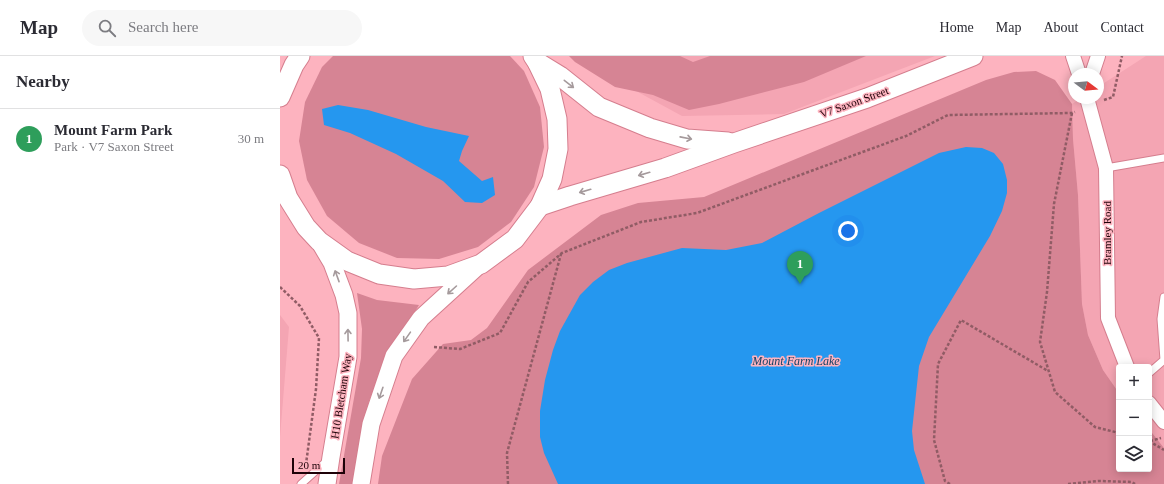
<!DOCTYPE html>
<meta charset="utf-8">
<style>
body{margin:0;font-family:"Times New Roman",serif;background:#f7f7f7;color:#2b2b33}
.controls{position:absolute;right:12px;bottom:12px;display:grid;overflow:hidden;border-radius:4px;box-shadow:0 2px 10px #0003}
.controls button{width:36px;height:36px;display:grid;place-items:center;padding:0;border:0;border-bottom:1px solid #e1e1e2;background:#fff;color:#2b2b33;font:20px sans-serif}
.compass{position:absolute;left:788px;top:12px;width:36px;height:36px;border-radius:50%;background:#fff;box-shadow:0 2px 10px #0003;rotate:106deg}
.scale{position:absolute;left:12px;bottom:10px;width:53px;box-sizing:border-box;padding-left:4px;border:2px solid #1e0208;border-top:0;font-size:11px;line-height:14px;white-space:nowrap;color:#1e0208;-webkit-text-stroke:3px #fdb3bf;paint-order:stroke}
.you{position:absolute;left:568px;top:175px;width:14px;height:14px;margin:-10px;border:3px solid #fff;border-radius:50%;background:#1a73e8;box-shadow:0 0 0 6px #1a73e833}
.badge{display:grid;place-items:center;width:26px;height:26px;border-radius:50%;background:#1a73e8;color:#fff;font-size:13px;font-weight:700}
.pin{position:absolute;translate:-50% -33px;filter:drop-shadow(0 1px 2px #0008)}
.pin::after{content:'';position:absolute;top:21px;width:14px;height:12px;background:inherit;clip-path:polygon(0 0,100% 0,50% 100%)}
.list{margin:0;padding:0;list-style:none}
h2{display:flex;justify-content:space-between;align-items:center;height:52px;margin:0;padding:0 16px;font-size:17px}
h2 small{font-size:13px;font-weight:400;color:#7c7c81}
.list li{display:grid;grid-template-columns:26px 1fr auto;gap:12px;align-items:center;box-sizing:border-box;height:60px;padding:0 16px;border-top:1px solid #e1e1e2}
.list b{display:block;font-size:15px;white-space:nowrap}
.list p{margin:0;font-size:13px;white-space:nowrap;color:#7c7c81}
.list em{font-size:13px;font-style:normal;color:#7c7c81}
.icon{flex:none;width:22px;height:22px;fill:none;stroke:currentColor;stroke-width:2;stroke-linecap:round;stroke-linejoin:round}
.map{position:relative;flex:none;width:884px;height:428px;overflow:hidden}
header{display:flex;align-items:center;gap:24px;box-sizing:border-box;height:56px;padding:0 20px;background:#fff;border-bottom:1px solid #e1e1e2}
header strong{font-size:19px}
nav{display:flex;gap:22px;margin-inline-start:auto;font-size:14px}
.search{width:280px;height:36px;background:#f7f7f7;display:flex;align-items:center;gap:10px;box-sizing:border-box;padding:0 14px;border-radius:22px;color:#7c7c81;font-size:15px}
main{display:flex}
aside{flex:1;background:#fff}
.map>svg:first-child{display:block}
.built{fill:#f4a5b3}
.green{fill:#d68494}
.water{fill:#2597ef}
.lines{fill:none;stroke-linecap:round;stroke-linejoin:round}
.service-casing{stroke:#d57e8e;stroke-width:9}
.minor-casing{stroke:#d57e8e;stroke-width:16}
.tertiary-casing{stroke:#d57e8e;stroke-width:19}
.secondary-casing{stroke:#d57e8e;stroke-width:21}
.path{stroke:#905c65;stroke-width:2.5;stroke-dasharray:3 2;stroke-linecap:butt}
.service{stroke:#fff;stroke-width:7}
.minor{stroke:#fff;stroke-width:14}
.tertiary{stroke:#fff;stroke-width:17}
.secondary{stroke:#fff;stroke-width:19}
.oneway{stroke:#a59a9c}
.labels{text-anchor:middle;stroke-width:3;stroke-linejoin:round;paint-order:stroke}
.street-label{font-size:11px;fill:#1e0208;stroke:#fdb3bf}
.water-label{font-size:12px;font-style:italic;fill:#174064;stroke:#fdb3bf}
</style>
<header>
<strong>Map</strong>
<div class="search"><svg class="icon" aria-label="search" viewBox="0 0 24 24"><circle cx="10" cy="10" r="6"/><path d="M15 15l6 6"/></svg>Search here</div>
<nav><a>Home</a><a>Map</a><a>About</a><a>Contact</a></nav>
</header>
<main>
<aside>
<h2>Nearby<small></small></h2>
<ul class="list">
<li><span class="badge" style="background:#2e9e5b">1</span><div><b>Mount Farm Park</b><p>Park · V7 Saxon Street</p></div><em>30 m</em></li>
</ul>
</aside>
<div class="map">
<svg width="884" height="428" viewBox="0 0 884 428">
<rect width="100%" height="100%" fill="#fdb3bf"/>
<!-- built -->
<g class="built">
<polygon points="305,0 655,0 504,58 402,60 323,17"/>
<polygon points="866,0 884,0 884,392 869,373 869,311 839,311 839,337 823,314 808,279 802,248 798,139 793,83 792,48 801,42 818,42 818,31"/>
<polygon points="0,259 9,271 0,381"/>
</g>
<!-- green -->
<g class="green">
<polygon points="53,0 230,0 244,15 260,51 264,91 254,131 231,166 198,191 159,203 117,202 79,187 47,160 27,124 19,85 25,46 42,11"/>
<polygon points="289,0 400,0 413,6 430,0 586,0 524,26 439,48 409,54 373,39 335,31 295,6"/>
<polygon points="756,15 775,24 792,48 793,83 798,139 802,248 808,279 823,314 839,337 839,413 869,413 869,373 884,392 884,428 98,428 102,400 132,323 163,288 191,284 207,272 248,214 321,159 358,147 424,141 706,24 734,16"/>
<polygon points="77,237 97,244 139,249 105,304 89,345 73,428 59,428 81,302 82,273"/>
</g>
<!-- water -->
<g class="water">
<polygon points="58,49 88,54 146,71 189,80 182,95 179,105 202,125 213,121 215,139 202,147 185,146 163,125 116,98 70,77 44,69 42,53"/>
<polygon points="686,91 702,92 714,97 723,108 727,124 727,137 722,155 710,180 649,281 639,310 632,375 634,394 645,428 278,428 264,397 260,381 260,355 265,324 273,294 280,275 300,239 313,226 329,214 347,207 402,192 446,194 482,187 539,157 659,97"/>
</g>
<g class="lines">
<!-- service casing -->
<g class="service-casing">
<g id="service">
<polyline points="826,112 884,102"/>
<polyline points="869,317 884,304 881,263 884,241"/>
<polyline points="21,428 48,404"/>
</g>
</g>
<!-- minor casing -->
<g class="minor-casing">
<g id="minor">
<polyline points="793,0 799,18"/>
<polyline points="812,18 818,0"/>
<polyline points="807,42 826,112 828,262 847,311"/>
<polyline points="869,347 884,366"/>
</g>
</g>
<!-- tertiary casing -->
<g class="tertiary-casing">
<g id="tertiary">
<polyline points="39,185 52,207 64,239 68,257 68,301 51,401 47,428"/>
<polyline points="81,428 91,368 114,300 141,262 198,210"/>
</g>
</g>
<!-- secondary casing -->
<g class="secondary-casing">
<g id="secondary">
<polyline points="257,6 280,20 319,51 370,72 407,83 448,86"/>
<polyline points="0,41 14,9 20,0"/>
<polyline points="0,119 8,142 26,171 39,185 67,205 99,218 134,223 168,220 201,208 235,183 260,150 272,123 278,93 277,63 270,33 257,6 253,0"/>
<polyline points="260,150 290,140 385,112 454,87 587,42 693,0"/>
</g>
</g>
<!-- path -->
<g class="path">
<polyline points="824,44 833,41 842,0"/>
<polyline points="792,57 774,148 767,236 760,286 775,336 815,371 839,377"/>
<polyline points="0,231 20,250 39,282 36,333 26,408"/>
<polyline points="154,291 180,293 220,277 248,226 282,197 361,166 417,157 626,80 668,59 792,57 795,56"/>
<polyline points="869,385 884,394"/>
<polyline points="870,385 881,382"/>
<polyline points="228,428 227,397 281,198"/>
<polyline points="670,428 665,425 654,384 658,308 681,264 768,315"/>
<polyline points="788,428 819,425 852,426 855,428"/>
</g>
<!-- service -->
<use href="#service" class="service"/>
<!-- minor -->
<use href="#minor" class="minor"/>
<!-- tertiary -->
<use href="#tertiary" class="tertiary"/>
<!-- secondary -->
<use href="#secondary" class="secondary"/>
</g>
<!-- one-way arrows -->
<defs><path id="oneway-shaft" d="M-6 0H5M1.5-3L5.5 0L1.5 3" fill="none" stroke-width="1.6" stroke-linecap="round" stroke-linejoin="round"/></defs>
<g class="oneway">
<use href="#oneway-shaft" transform="translate(289 28) rotate(38)"/>
<use href="#oneway-shaft" transform="translate(406 82) rotate(11)"/>
<use href="#oneway-shaft" transform="translate(364 118) rotate(164)"/>
<use href="#oneway-shaft" transform="translate(305 135) rotate(164)"/>
<use href="#oneway-shaft" transform="translate(57 220) rotate(-110)"/>
<use href="#oneway-shaft" transform="translate(172 234) rotate(138)"/>
<use href="#oneway-shaft" transform="translate(68 279) rotate(-91)"/>
<use href="#oneway-shaft" transform="translate(127 281) rotate(125)"/>
<use href="#oneway-shaft" transform="translate(101 337) rotate(109)"/>
</g>
<g class="labels">
<!-- street labels -->
<g class="street-label">
<text transform="translate(574 46) rotate(-20)" y="4">V7 Saxon Street</text>
<text transform="translate(827 177) rotate(-90)" y="4">Bramley Road</text>
<text transform="translate(61 340) rotate(-81)" y="4">H10 Bletcham Way</text>
</g>
<!-- water labels -->
<g class="water-label">
<text x="516" y="309">Mount Farm Lake</text>
</g>
</g>
</svg>
<div class="controls">
<button>+</button>
<button>−</button>
<button><svg class="icon" aria-label="layers" viewBox="0 0 24 24"><path d="M12 4l9 5-9 5-9-5zM3 14l9 5 9-5"/></svg></button>
</div>
<svg class="compass" viewBox="-18 -18 36 36"><path d="M0-13l5 13h-10z" fill="#e53935"/><path d="M0 13l5-13h-10z" fill="#7c7c81"/></svg>
<div class="scale">20 m</div>
<div class="you"></div>
<div class="pin badge" style="left:520px;top:228px;background:#2e9e5b">1</div>
</div>
</main>
